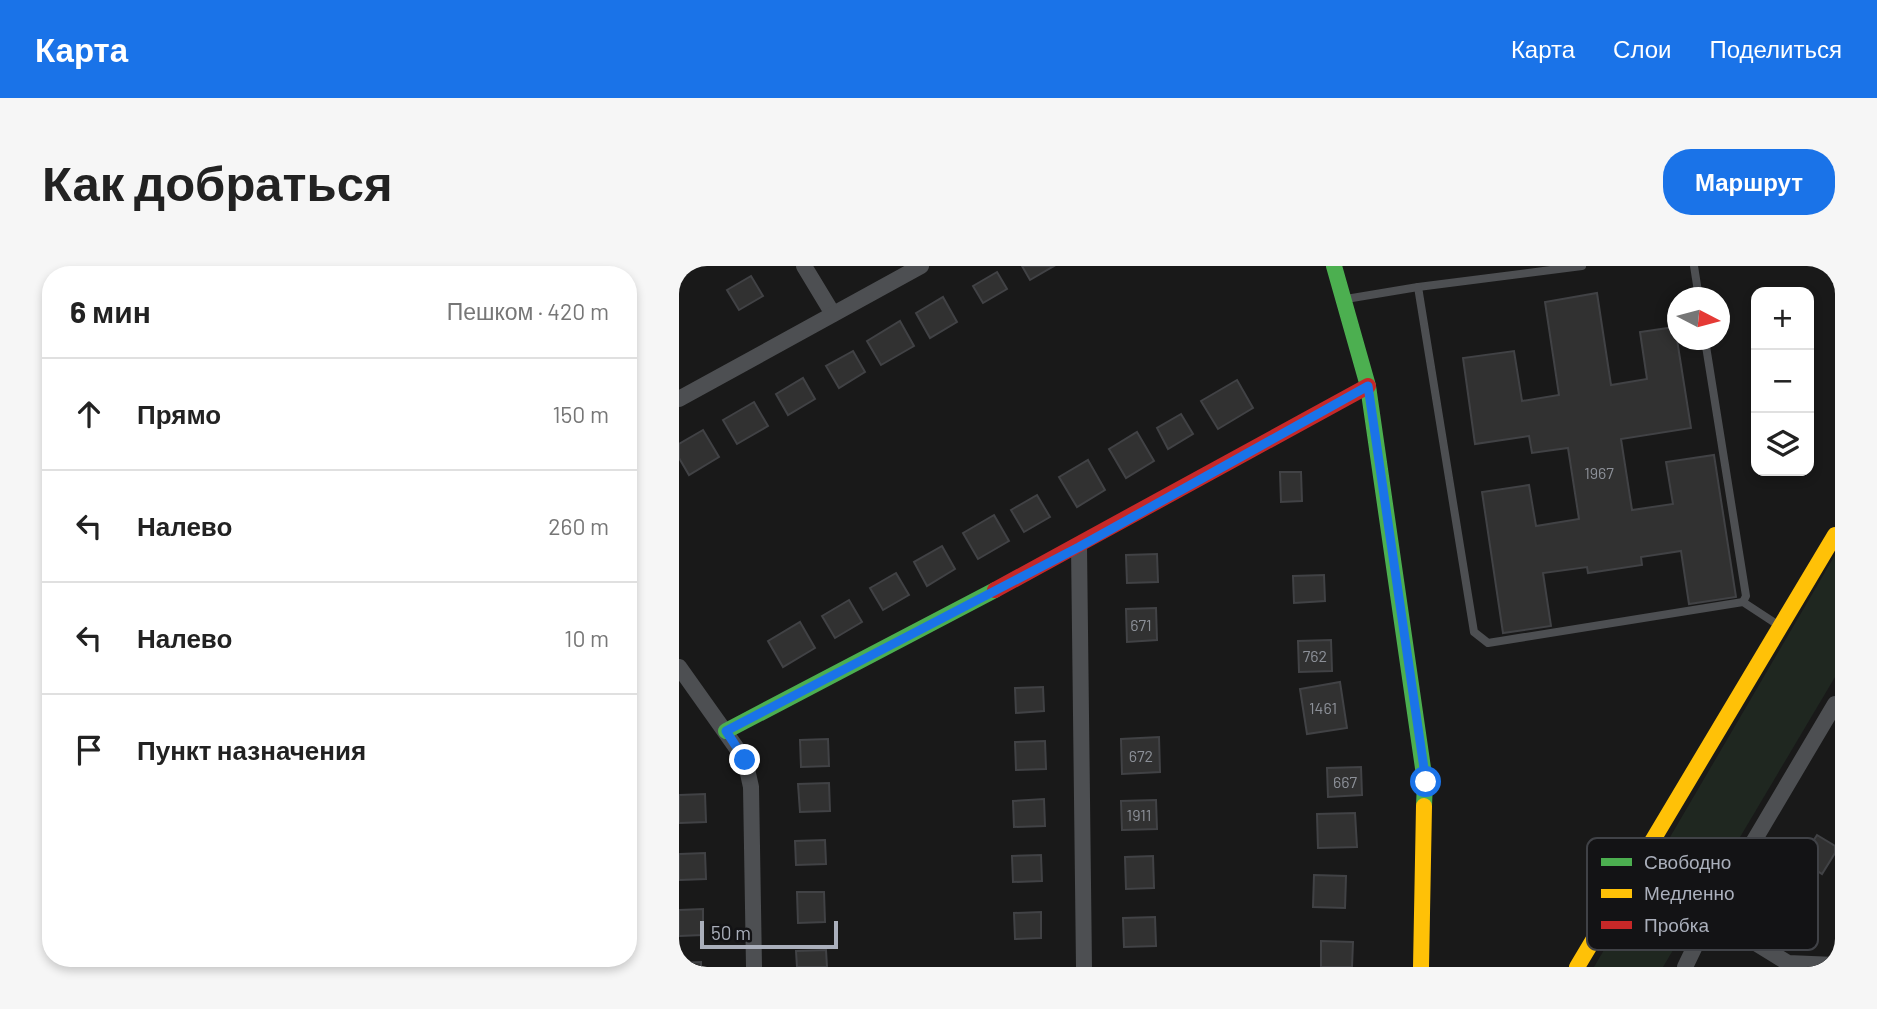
<!DOCTYPE html>
<html lang="ru">
<meta charset="utf-8">
<style>
body{margin:0;font-family:Barlow,sans-serif;background:#f6f6f6;color:#222}
.controls{position:absolute;right:21px;top:21px;display:grid;overflow:hidden;border-radius:14px;box-shadow:0 4px 10px #0003}
.controls button{width:63px;height:63px;display:grid;place-items:center;padding:0;border:0;border-bottom:2px solid #e0e0e0;background:#fff;color:#222;font:35px sans-serif}
.compass{position:absolute;left:988px;top:21px;width:63px;height:63px;border-radius:50%;background:#fff;box-shadow:0 4px 10px #0003;rotate:96deg}
.scale{position:absolute;left:21px;bottom:18px;width:138px;box-sizing:border-box;padding-left:7px;border:4px solid #aaafbb;border-top:0;font-size:19px;line-height:24px;white-space:nowrap;color:#aaafbb;-webkit-text-stroke:5px #131315;paint-order:stroke}
.stop{position:absolute;width:21px;height:21px;margin:-16px;border:5px solid #1a73e8;border-radius:50%;background:#fff}
.stop.end{background:#1a73e8;border-color:#fff;box-shadow:0 2px 7px #0008}
.list{margin:0;padding:0;list-style:none}
h2{display:flex;justify-content:space-between;align-items:center;height:91px;margin:0;padding:0 28px;font-size:30px}
h2 small{font-size:23px;font-weight:400;color:#767676}
.list li{display:grid;grid-template-columns:46px 1fr auto;gap:21px;align-items:center;box-sizing:border-box;height:112px;padding:0 28px;border-top:2px solid #e0e0e0}
.list b{display:block;font-size:26px;white-space:nowrap}
.list em{font-size:23px;font-style:normal;color:#767676}
.icon{flex:none;width:38px;height:38px;fill:none;stroke:currentColor;stroke-width:2;stroke-linecap:round;stroke-linejoin:round}
.map{position:relative;flex:none;width:1156px;height:701px;overflow:hidden;border-radius:28px}
header{display:flex;align-items:center;gap:42px;box-sizing:border-box;height:98px;padding:0 35px;background:#1a73e8;color:#fff}
header strong{font-size:33px}
nav{display:flex;gap:38px;margin-inline-start:auto;font-size:24px}
.intro{display:flex;align-items:center;justify-content:space-between;box-sizing:border-box;height:168px;padding:0 42px}
h1{margin:0;font-size:49px}
.button{padding:18px 32px;border-radius:28px;background:#1a73e8;color:#fff;font-size:24px;font-weight:700}
main{display:flex;gap:42px;padding:0 42px}
aside{flex:1;background:#fff;border-radius:28px;box-shadow:0 4px 10px #0003}
.map>svg:first-child{display:block}
.green{fill:#1f2720}
.building{fill:#313131;stroke:#414245;stroke-width:2}
.lines{fill:none;stroke-linecap:round;stroke-linejoin:round}
.lane{stroke:#4d4f52;stroke-width:8}
.street{stroke:#4d4f52;stroke-width:16}
.fast{stroke:#4caf50;stroke-width:16}
.slow{stroke:#ffc107;stroke-width:16}
.jam{stroke:#c62828;stroke-width:16}
.route{stroke:#1a73e8;stroke-width:9}
.labels{text-anchor:middle;stroke-width:5;stroke-linejoin:round;paint-order:stroke}
.number-label{font-size:16px;fill:#8c9098}
.key{fill:#131315;stroke:#404247;stroke-width:2}
.key-label{font-size:19px;fill:#aaafbb}
</style>
<header>
<strong>Карта</strong>
<nav><a>Карта</a><a>Слои</a><a>Поделиться</a></nav>
</header>
<div class="intro"><h1>Как добраться</h1><a class="button">Маршрут</a></div>
<main>
<aside>
<h2>6 мин<small>Пешком · 420 m</small></h2>
<ul class="list">
<li><svg class="icon" aria-label="ahead" viewBox="0 0 24 24"><path d="M12 20V5M6 11l6-6 6 6"/></svg><div><b>Прямо</b></div><em>150 m</em></li>
<li><svg class="icon" aria-label="left" viewBox="0 0 24 24"><path d="M17 20v-9H6M10 6l-5 5 5 5"/></svg><div><b>Налево</b></div><em>260 m</em></li>
<li><svg class="icon" aria-label="left" viewBox="0 0 24 24"><path d="M17 20v-9H6M10 6l-5 5 5 5"/></svg><div><b>Налево</b></div><em>10 m</em></li>
<li><svg class="icon" aria-label="arrive" viewBox="0 0 24 24"><path d="M6 21V4h12l-3 4 3 4H6"/></svg><div><b>Пункт назначения</b></div></li>
</ul>
</aside>
<div class="map">
<svg width="1156" height="701" viewBox="0 0 1156 701">
<rect width="100%" height="100%" fill="#191919"/>
<!-- green -->
<polygon class="green" points="1156,289 1156,411 984,701 915,701"/>
<!-- building -->
<g class="building">
<polygon points="343,0 375,0 351,14"/>
<polygon points="318,6 328,23 304,37 294,20"/>
<polygon points="72,10 84,30 60,44 48,24"/>
<polygon points="918,27 932,119 968,113 961,66 996,61 1012,162 942,173 953,244 994,238 987,196 1035,189 1057,331 1010,338 1002,285 962,291 963,299 909,307 908,301 864,307 872,360 824,367 803,226 850,219 857,260 900,253 889,182 853,187 850,170 796,178 784,92 835,85 843,135 880,129 866,36"/>
<polygon points="264,31 278,56 251,72 237,47"/>
<polygon points="221,55 235,80 202,99 188,75"/>
<polygon points="174,85 186,106 160,122 147,100"/>
<polygon points="124,112 136,133 109,149 97,128"/>
<polygon points="558,114 574,142 539,163 522,135"/>
<polygon points="75,136 89,160 58,178 44,154"/>
<polygon points="502,148 514,168 489,183 478,162"/>
<polygon points="24,164 40,191 10,209 0,192 0,178"/>
<polygon points="458,166 475,195 447,212 430,183"/>
<polygon points="409,194 426,224 398,241 380,211"/>
<polygon points="601,206 622,206 623,235 602,236"/>
<polygon points="358,229 371,251 345,266 332,244"/>
<polygon points="315,249 330,275 299,293 284,267"/>
<polygon points="263,280 276,303 248,320 235,296"/>
<polygon points="478,288 479,316 448,317 447,289"/>
<polygon points="217,307 230,329 204,344 191,322"/>
<polygon points="645,309 646,335 615,337 614,310"/>
<polygon points="170,334 183,356 156,372 143,350"/>
<polygon points="477,342 478,374 448,376 447,343"/>
<polygon points="121,356 136,382 104,401 89,375"/>
<polygon points="652,374 653,405 620,406 619,375"/>
<polygon points="661,416 668,462 628,468 621,423"/>
<polygon points="364,421 365,445 337,447 336,422"/>
<polygon points="480,471 481,506 443,508 442,473"/>
<polygon points="149,473 150,500 122,501 121,474"/>
<polygon points="366,475 367,503 337,504 336,476"/>
<polygon points="682,501 683,529 649,531 648,502"/>
<polygon points="150,517 151,545 121,546 119,518"/>
<polygon points="26,528 27,556 0,557 0,529"/>
<polygon points="365,533 366,560 335,561 334,535"/>
<polygon points="477,534 478,563 443,564 442,535"/>
<polygon points="676,547 678,581 639,582 638,548"/>
<polygon points="1138,569 1156,580 1156,587 1143,608 1122,594"/>
<polygon points="146,574 147,598 117,599 116,575"/>
<polygon points="26,587 27,613 0,614 0,588"/>
<polygon points="362,589 363,615 334,616 333,590"/>
<polygon points="474,590 475,622 447,623 446,591"/>
<polygon points="635,609 667,610 666,642 634,641"/>
<polygon points="118,626 145,626 146,656 119,657"/>
<polygon points="24,643 24,669 0,670 0,644"/>
<polygon points="362,646 362,672 336,673 335,647"/>
<polygon points="476,651 477,680 445,681 444,652"/>
<polygon points="642,675 674,676 673,701 642,701"/>
<polygon points="147,684 148,701 118,701 117,685"/>
<polygon points="22,696 22,701 0,701 0,697"/>
</g>
<g class="lines">
<!-- lane -->
<g class="lane">
<polyline points="903,0 739,21 795,366 809,377 1064,336 1099,359"/>
<polyline points="1015,0 1020,32"/>
<polyline points="667,33 739,21"/>
<polyline points="1026,74 1067,330 1064,336"/>
</g>
<!-- street -->
<g class="street">
<polyline points="125,0 154,48"/>
<polyline points="0,133 242,0"/>
<polyline points="400,280 405,701"/>
<polyline points="0,401 66,494 72,521 75,701"/>
<polyline points="1031,649 1109,697 1156,699"/>
<polyline points="1006,701 1031,649 1156,438"/>
</g>
<!-- fast -->
<g class="fast">
<polyline points="655,0 689,120 746,516 745,540"/>
<polyline points="47,465 316,324"/>
</g>
<!-- slow -->
<g class="slow">
<polyline points="742,701 745,540"/>
<polyline points="898,701 1156,269"/>
</g>
<!-- jam -->
<polyline class="jam" points="316,324 689,120"/>
</g>
<g class="lines">
<!-- route -->
<polyline class="route" points="66,494 47,465 400,281 689,120 747,516"/>
</g>
<g class="labels">
<!-- number labels -->
<g class="number-label">
<text x="920" y="213">1967</text>
<text x="462" y="365">671</text>
<text x="636" y="396">762</text>
<text x="644" y="448">1461</text>
<text x="462" y="496">672</text>
<text x="666" y="522">667</text>
<text x="460" y="555">1911</text>
</g>
</g>
<!-- legend -->
<rect x="908" y="572" width="231" height="112" rx="10" class="key"/>
<rect x="922" y="592" width="31" height="8" fill="#4caf50"/>
<rect x="922" y="623" width="31" height="9" fill="#ffc107"/>
<rect x="922" y="655" width="31" height="8" fill="#c62828"/>
<g class="key-label">
<text x="965" y="603">Свободно</text>
<text x="965" y="634">Медленно</text>
<text x="965" y="666">Пробка</text>
</g>
</svg>
<div class="controls">
<button>+</button>
<button>−</button>
<button><svg class="icon" aria-label="layers" viewBox="0 0 24 24"><path d="M12 4l9 5-9 5-9-5zM3 14l9 5 9-5"/></svg></button>
</div>
<svg class="compass" viewBox="-18 -18 36 36"><path d="M0-13l5 13h-10z" fill="#e53935"/><path d="M0 13l5-13h-10z" fill="#767676"/></svg>
<div class="scale">50 m</div>
<div class="stop" style="left:747px;top:516px"></div>
<div class="stop end" style="left:66px;top:494px"></div>
</div>
</main>
